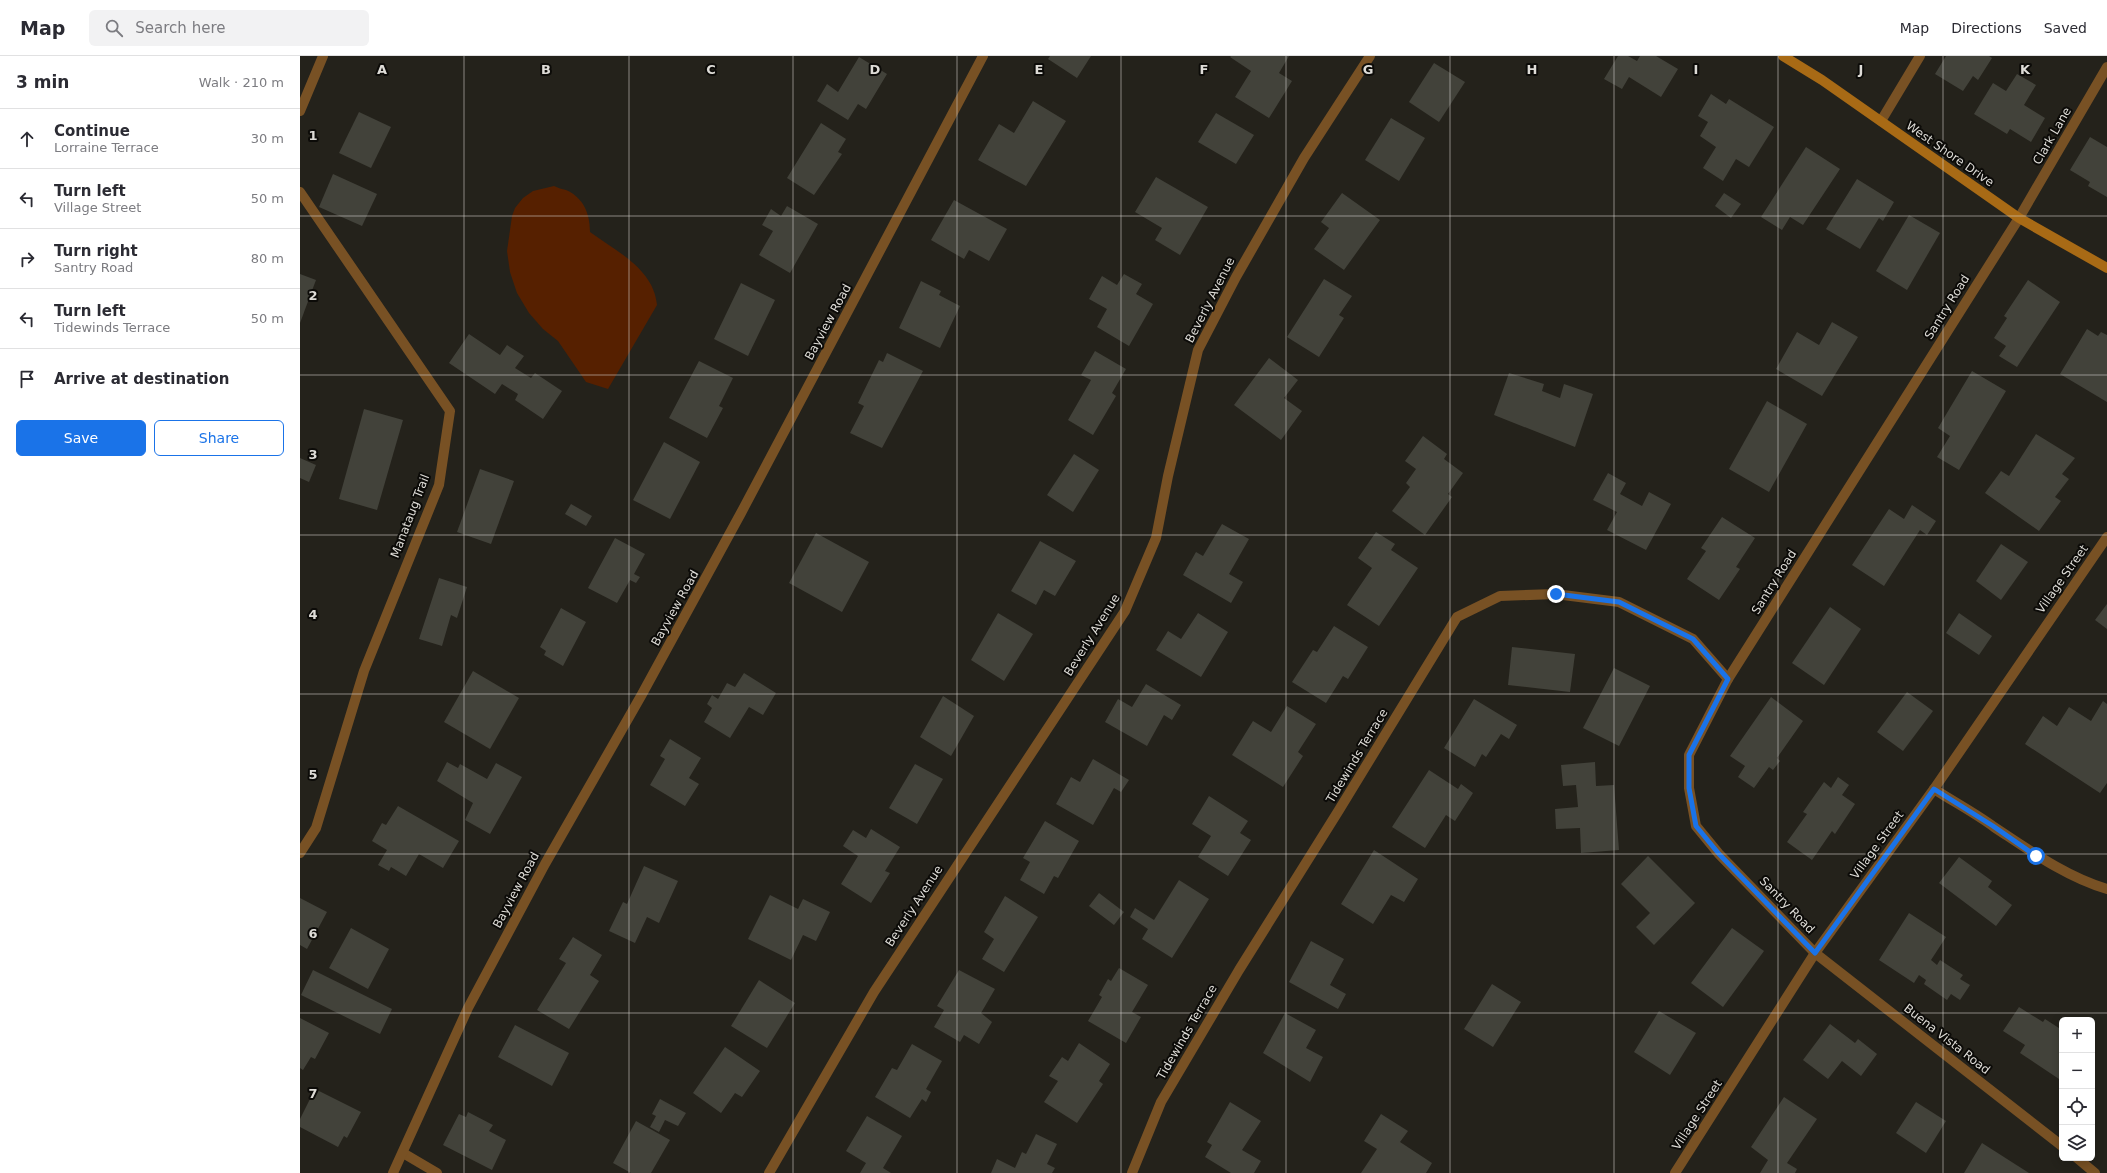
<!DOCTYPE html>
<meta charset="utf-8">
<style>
body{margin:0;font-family:"DejaVu Sans",sans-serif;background:#f2f2f3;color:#2b2b33}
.controls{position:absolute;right:12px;bottom:12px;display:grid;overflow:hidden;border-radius:6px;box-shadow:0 2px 10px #0003}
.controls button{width:36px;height:36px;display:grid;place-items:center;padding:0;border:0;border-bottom:1px solid #e1e1e2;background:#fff;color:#2b2b33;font:20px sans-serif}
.stop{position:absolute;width:12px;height:12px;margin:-9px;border:3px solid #1a73e8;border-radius:50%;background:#fff}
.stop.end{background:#1a73e8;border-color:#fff;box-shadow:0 1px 4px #0008}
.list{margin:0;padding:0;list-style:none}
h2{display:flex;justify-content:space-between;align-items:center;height:52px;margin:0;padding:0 16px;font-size:17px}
h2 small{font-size:13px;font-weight:400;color:#7c7c81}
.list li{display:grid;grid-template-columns:26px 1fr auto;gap:12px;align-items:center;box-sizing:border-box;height:60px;padding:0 16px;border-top:1px solid #e1e1e2}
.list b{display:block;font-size:15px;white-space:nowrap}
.list p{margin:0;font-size:13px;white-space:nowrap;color:#7c7c81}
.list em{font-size:13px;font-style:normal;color:#7c7c81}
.actions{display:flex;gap:8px;padding:12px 16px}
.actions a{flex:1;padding:9px 0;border:1px solid #1a73e8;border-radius:6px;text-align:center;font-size:14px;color:#1a73e8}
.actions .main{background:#1a73e8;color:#fff}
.icon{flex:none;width:22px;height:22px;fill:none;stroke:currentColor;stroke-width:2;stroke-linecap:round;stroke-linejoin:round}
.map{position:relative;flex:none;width:1807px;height:1117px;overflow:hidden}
header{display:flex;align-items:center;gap:24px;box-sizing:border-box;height:56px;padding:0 20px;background:#fff;border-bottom:1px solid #e1e1e2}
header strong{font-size:19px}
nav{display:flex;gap:22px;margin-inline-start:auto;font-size:14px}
.search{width:280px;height:36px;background:#f2f2f3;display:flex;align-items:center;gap:10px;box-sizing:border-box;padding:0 14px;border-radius:6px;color:#7c7c81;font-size:15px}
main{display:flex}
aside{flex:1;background:#fff}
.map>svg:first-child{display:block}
.green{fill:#562000}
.building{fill:#42423a}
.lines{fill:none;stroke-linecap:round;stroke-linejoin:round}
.minor{stroke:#785124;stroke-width:10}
.secondary{stroke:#a86a15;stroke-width:10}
.route{stroke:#1a73e8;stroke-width:5}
.grid{fill:none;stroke:#dedcd7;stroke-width:1;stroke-opacity:0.55}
.labels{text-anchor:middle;stroke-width:4;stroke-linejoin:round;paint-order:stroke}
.street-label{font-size:12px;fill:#dedcd7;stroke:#0c0b08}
.grid-label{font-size:13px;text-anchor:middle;font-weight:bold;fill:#dedcd7;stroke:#0c0b08;stroke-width:4;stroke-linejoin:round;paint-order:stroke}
</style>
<header>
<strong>Map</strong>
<div class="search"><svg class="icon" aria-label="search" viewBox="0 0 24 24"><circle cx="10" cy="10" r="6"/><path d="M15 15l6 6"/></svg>Search here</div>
<nav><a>Map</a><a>Directions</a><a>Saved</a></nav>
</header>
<main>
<aside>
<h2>3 min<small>Walk · 210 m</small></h2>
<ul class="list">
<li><svg class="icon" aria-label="ahead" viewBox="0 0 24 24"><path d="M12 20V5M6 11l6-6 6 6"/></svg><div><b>Continue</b><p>Lorraine Terrace</p></div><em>30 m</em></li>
<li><svg class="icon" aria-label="left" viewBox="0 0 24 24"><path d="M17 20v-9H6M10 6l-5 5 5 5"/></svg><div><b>Turn left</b><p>Village Street</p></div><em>50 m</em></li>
<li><svg class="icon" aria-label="right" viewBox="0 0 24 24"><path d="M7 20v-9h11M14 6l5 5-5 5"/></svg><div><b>Turn right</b><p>Santry Road</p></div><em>80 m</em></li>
<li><svg class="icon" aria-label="left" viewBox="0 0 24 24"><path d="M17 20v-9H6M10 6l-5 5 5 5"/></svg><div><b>Turn left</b><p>Tidewinds Terrace</p></div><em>50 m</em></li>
<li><svg class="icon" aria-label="arrive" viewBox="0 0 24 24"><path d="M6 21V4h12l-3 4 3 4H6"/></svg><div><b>Arrive at destination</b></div></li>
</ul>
<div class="actions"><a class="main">Save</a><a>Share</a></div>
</aside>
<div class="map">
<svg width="1807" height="1117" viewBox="0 0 1807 1117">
<rect width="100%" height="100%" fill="#24221b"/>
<!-- green -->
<path class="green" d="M254 130C258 132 262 133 266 134 284 142 290 158 290 176 316 195 354 213 357 249L308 333 286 326 258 285 243 273 229 257 217 237 210 216 207 195 212 160 215 152 223 142 233 135Z"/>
<!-- building -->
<g class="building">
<polygon points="750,0 791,0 777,22 748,3"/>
<polygon points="931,0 989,0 979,17 992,25 969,62 935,41 951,15 930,1"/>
<polygon points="1318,0 1328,0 1337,5 1340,0 1356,0 1378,13 1361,41 1329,21 1322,33 1304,23"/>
<polygon points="1646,0 1689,0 1692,2 1678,24 1673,20 1663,35 1635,18"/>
<polygon points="559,1 587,18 566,53 558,48 548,64 517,45 527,28 538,36"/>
<polygon points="1134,7 1165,26 1139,66 1109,46"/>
<polygon points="1717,18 1736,29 1724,49 1745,62 1731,86 1710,73 1707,78 1674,58 1693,27 1706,35"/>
<polygon points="1411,38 1426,48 1429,43 1474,71 1449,111 1436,103 1423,125 1403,112 1416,91 1400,80 1408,66 1398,60"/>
<polygon points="733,45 766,65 726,130 678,104 699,68 714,77"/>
<polygon points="59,56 91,71 71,112 39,97"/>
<polygon points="916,57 954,79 936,108 898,86"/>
<polygon points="1091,62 1125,82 1099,125 1065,104"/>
<polygon points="521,67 546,83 538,96 542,98 514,139 487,122"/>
<polygon points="1790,81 1807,91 1807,141 1788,130 1790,126 1770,114"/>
<polygon points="1506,91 1540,113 1503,169 1490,161 1482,174 1461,161"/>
<polygon points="33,118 77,138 62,170 19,151"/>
<polygon points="856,121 908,151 880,199 855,184 862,172 835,156"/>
<polygon points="1557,123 1594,146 1583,165 1579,162 1560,193 1526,173"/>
<polygon points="1042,137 1080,164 1044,214 1014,193 1029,172 1021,166"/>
<polygon points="1424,137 1441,148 1431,162 1415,150"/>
<polygon points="654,144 707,173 689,205 669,194 664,203 631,184"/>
<polygon points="487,150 518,168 490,217 459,199 473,175 462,169 471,153 481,160"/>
<polygon points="1609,159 1640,177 1607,234 1576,215"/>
<polygon points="0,218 16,224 0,267"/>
<polygon points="824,218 842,228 836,238 853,248 829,290 797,271 807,253 789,243 802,220 817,229"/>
<polygon points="1024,223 1052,240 1039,259 1044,262 1019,301 987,281"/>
<polygon points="1728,224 1760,246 1717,311 1699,300 1706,290 1694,282 1707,262 1704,260"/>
<polygon points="621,225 641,235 639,239 660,250 640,292 599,272"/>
<polygon points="441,227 475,244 448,300 414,283"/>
<polygon points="1532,266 1558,281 1522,340 1476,313 1497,276 1519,289"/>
<polygon points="1787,273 1798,280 1801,276 1807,279 1807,346 1760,318"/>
<polygon points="169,278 200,299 207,289 224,300 215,312 231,322 235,317 262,335 243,363 215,344 218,338 202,328 195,338 149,307"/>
<polygon points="795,295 826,313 812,337 816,340 793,379 768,364 791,324 781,319"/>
<polygon points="587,297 623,315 582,392 550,377 564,350 558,347 579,304 583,306"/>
<polygon points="969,302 998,324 984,342 1002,355 981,384 934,349"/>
<polygon points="399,305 433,322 419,350 423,352 407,382 369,362"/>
<polygon points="1672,315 1706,335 1659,414 1637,401 1650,380 1638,372"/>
<polygon points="1209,317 1244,328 1242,335 1260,342 1264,328 1293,338 1275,391 1194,359"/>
<polygon points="1467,345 1507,368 1469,436 1429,413"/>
<polygon points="64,353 103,364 77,454 39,443"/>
<polygon points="1736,378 1775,402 1762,418 1769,423 1755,441 1761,445 1739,475 1685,437 1701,415 1709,420"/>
<polygon points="1123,380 1147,398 1144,403 1163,417 1148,438 1152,441 1125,479 1092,455 1110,431 1106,427 1116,413 1105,405"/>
<polygon points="364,386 400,406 370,463 333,444"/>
<polygon points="774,398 799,414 773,456 747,439"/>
<polygon points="0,402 16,409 9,426 0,422"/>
<polygon points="180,413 214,425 191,488 157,476"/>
<polygon points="1308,417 1326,427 1320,438 1342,450 1349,436 1371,448 1346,494 1307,474 1317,456 1293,444"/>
<polygon points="271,448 292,460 286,470 265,458"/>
<polygon points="1612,449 1636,465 1627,479 1620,474 1584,530 1552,509 1589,453 1604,463"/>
<polygon points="1422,461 1455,482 1436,511 1440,513 1419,544 1387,523 1406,495 1401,492"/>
<polygon points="922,468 949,483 929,518 943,526 931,547 883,519 896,496 903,500"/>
<polygon points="1076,476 1095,488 1091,494 1118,512 1079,570 1047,549 1072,512 1058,502"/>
<polygon points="516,477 569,506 542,556 489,527"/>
<polygon points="315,482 345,498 334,518 340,521 336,527 330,524 317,547 288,532"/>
<polygon points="740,485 776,505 755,540 744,534 736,549 711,535"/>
<polygon points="1701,488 1728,506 1701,544 1676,525"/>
<polygon points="139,522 167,531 157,562 151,559 142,590 119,583"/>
<polygon points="1807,548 1807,573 1795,564"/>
<polygon points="1530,551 1561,573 1524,629 1492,607"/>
<polygon points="261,552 286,566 263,610 244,599 246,595 240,591"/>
<polygon points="698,557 733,578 704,625 671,604"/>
<polygon points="898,557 928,576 901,621 856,594 868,575 881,583"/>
<polygon points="1659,557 1692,580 1679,599 1646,577"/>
<polygon points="1034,570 1068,591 1048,623 1043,620 1026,647 992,626 1013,594 1017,596"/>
<polygon points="1212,591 1275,598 1270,636 1208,629"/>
<polygon points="1314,612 1350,630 1319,690 1283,672"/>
<polygon points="173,615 219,642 190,693 144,666"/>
<polygon points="444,617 476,637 463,659 449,651 430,682 404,666 412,652 407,648 412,639 418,643 427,627 435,631"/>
<polygon points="846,628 881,649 872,664 864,659 847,690 805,666 818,643 832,651"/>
<polygon points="1607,636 1633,655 1603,695 1577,676"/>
<polygon points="643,640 674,660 651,700 620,681"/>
<polygon points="1471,641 1503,665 1477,702 1480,705 1473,714 1469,711 1454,732 1438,721 1445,710 1430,700"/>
<polygon points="1174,643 1217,669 1209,683 1201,678 1186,701 1182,698 1175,711 1144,692"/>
<polygon points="1803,645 1807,648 1807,727 1800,737 1725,688 1743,660 1757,670 1769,651 1791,665"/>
<polygon points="987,650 1016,668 998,696 1003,700 983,731 932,699 953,665 971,676"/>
<polygon points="370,683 401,702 389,722 399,728 385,750 350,729 365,703 360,700"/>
<polygon points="793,703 829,724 821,736 814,732 793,769 756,748 771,721 780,726"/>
<polygon points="147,706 158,712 160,708 187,723 196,707 222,721 190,778 165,764 173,747 137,725"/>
<polygon points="1295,706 1296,730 1314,729 1319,794 1281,797 1280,772 1256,773 1255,753 1278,751 1276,729 1263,730 1261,709"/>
<polygon points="615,708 643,723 617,768 589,752"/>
<polygon points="1129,714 1158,733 1161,728 1173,737 1155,765 1146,759 1125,792 1092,771"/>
<polygon points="1538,721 1549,729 1542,739 1555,748 1535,778 1532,775 1512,804 1487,786 1507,758 1503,756 1524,726 1531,732"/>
<polygon points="909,740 948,765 940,777 951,784 928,820 898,801 911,780 892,768"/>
<polygon points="98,750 159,785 143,812 119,798 106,820 91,811 89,815 78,809 87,794 72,785 82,767 86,769"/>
<polygon points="745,765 779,785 758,822 754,820 744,838 720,824 730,806 723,802"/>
<polygon points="571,773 600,791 585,815 590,817 571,847 541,828 558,800 543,790 553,774 566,782"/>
<polygon points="1074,794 1118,823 1104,846 1091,839 1073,868 1041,848"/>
<polygon points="1348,800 1395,847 1354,889 1336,871 1350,857 1321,828"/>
<polygon points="1659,801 1692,825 1688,831 1712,849 1696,870 1639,827"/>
<polygon points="344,810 378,825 359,867 347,861 335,887 309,875 323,846 327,848"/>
<polygon points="879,824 909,843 872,902 842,883 848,873 830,861 835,852 854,864"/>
<polygon points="799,837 824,856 814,869 789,850"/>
<polygon points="470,839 498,853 503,843 530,856 516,885 503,879 491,904 448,883"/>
<polygon points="705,840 738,861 704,916 682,903 694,883 684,876"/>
<polygon points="0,842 27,856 7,893 0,889"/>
<polygon points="1609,857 1646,881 1631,904 1637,909 1640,904 1663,919 1660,923 1670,929 1660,944 1651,938 1647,944 1624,928 1626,924 1619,919 1614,927 1579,904"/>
<polygon points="51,872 89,893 68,933 29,912"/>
<polygon points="1432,872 1464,895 1423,951 1391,927"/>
<polygon points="273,881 302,899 290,919 299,925 269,973 237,954 266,907 259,903"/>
<polygon points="1011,885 1044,903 1030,929 1046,938 1038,953 989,926"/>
<polygon points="819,912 848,929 832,956 841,961 826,987 788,965 802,941 799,939 808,923 811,925"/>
<polygon points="13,914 92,953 80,978 1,939"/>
<polygon points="659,914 695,933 681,957 692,966 679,988 664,979 660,986 634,971 644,954 637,950"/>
<polygon points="459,924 495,947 467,992 431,970"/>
<polygon points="1192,928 1221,946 1193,991 1164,973"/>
<polygon points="1719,951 1743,966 1745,963 1762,974 1762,1025 1720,997 1725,989 1703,975"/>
<polygon points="1359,955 1396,977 1370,1019 1334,996"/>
<polygon points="985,957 1016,974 1006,992 1023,1001 1010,1026 963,997"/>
<polygon points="0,962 29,977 15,1003 11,1001 3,1014 0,1012"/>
<polygon points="1530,968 1555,987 1558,983 1577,998 1561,1020 1542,1005 1528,1023 1503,1004"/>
<polygon points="215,969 269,997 252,1030 198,1001"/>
<polygon points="779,987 810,1008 799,1025 803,1028 777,1067 744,1046 758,1025 749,1020 762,1001 768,1005"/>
<polygon points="612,988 642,1005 626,1033 631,1036 626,1046 622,1043 610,1062 575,1041 592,1012 597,1014"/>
<polygon points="425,991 460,1015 442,1041 435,1037 421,1057 393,1037"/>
<polygon points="15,1033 61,1056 47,1082 44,1080 38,1091 0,1071 0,1063"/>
<polygon points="1484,1041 1517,1063 1487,1107 1497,1113 1495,1117 1460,1117 1468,1104 1451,1091"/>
<polygon points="360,1043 386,1057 378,1070 365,1064 359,1076 350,1071 356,1060 352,1058"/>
<polygon points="930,1046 961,1065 942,1094 961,1105 954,1117 931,1117 905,1101 912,1089 907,1086"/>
<polygon points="1616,1046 1646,1065 1626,1097 1596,1077"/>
<polygon points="168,1056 193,1069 189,1075 206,1084 192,1114 143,1089 159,1058 166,1061"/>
<polygon points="1081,1058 1108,1075 1100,1086 1132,1107 1126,1117 1061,1117 1077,1093 1064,1085"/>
<polygon points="567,1060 602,1080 583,1112 591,1117 560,1117 566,1107 546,1095"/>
<polygon points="336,1065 370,1084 351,1117 331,1117 313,1107"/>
<polygon points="736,1078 757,1088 747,1108 755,1112 752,1117 691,1117 697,1103 715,1112 722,1096 726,1098"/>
<polygon points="1682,1087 1729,1117 1664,1117"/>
</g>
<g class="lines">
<!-- minor -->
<g class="minor">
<polyline points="0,55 23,0"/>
<polyline points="1581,65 1620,0"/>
<polyline points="0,136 150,355 139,429 64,615 16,772 0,797"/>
<path d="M1634 733C1654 746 1675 757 1694 771 1729 794 1766 821 1807 833"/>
<polyline points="1762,1090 1515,897 1419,798 1396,770 1389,732 1389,699 1428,623 1719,162 1807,11"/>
<polyline points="103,1097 137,1117"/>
<polyline points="1777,1102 1795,1117"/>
<polyline points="93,1117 168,952 245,808 341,640 441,457 683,0"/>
<polyline points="469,1117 574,936 825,555 856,482 868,420 898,294 936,221 1004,102 1070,0"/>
<polyline points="832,1117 861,1046 939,914 1039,754 1157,561 1200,540 1255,538 1319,546 1393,583 1428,623"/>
<polyline points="1375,1117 1515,897 1634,733 1807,481"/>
</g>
<!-- secondary -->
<polyline class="secondary" points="1483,0 1522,24 1719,162 1807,212"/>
</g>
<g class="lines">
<!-- route -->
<polyline class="route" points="1256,538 1319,546 1393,583 1428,623 1389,699 1389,732 1396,770 1419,798 1515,897 1634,733 1693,770 1736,800"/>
</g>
<!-- grid -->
<path class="grid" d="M164 0V1117M329 0V1117M493 0V1117M657 0V1117M821 0V1117M986 0V1117M1150 0V1117M1314 0V1117M1478 0V1117M1643 0V1117M0 160H1807M0 319H1807M0 479H1807M0 638H1807M0 798H1807M0 957H1807"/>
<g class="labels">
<!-- street labels -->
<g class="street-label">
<text transform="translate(1752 80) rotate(-60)" y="4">Clark Lane</text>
<text transform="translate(1650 98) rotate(35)" y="4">West Shore Drive</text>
<text transform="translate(910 244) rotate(-63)" y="4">Beverly Avenue</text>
<text transform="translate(1647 251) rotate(-58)" y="4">Santry Road</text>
<text transform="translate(528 266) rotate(-62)" y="4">Bayview Road</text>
<text transform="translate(110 460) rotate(-69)" y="4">Manataug Trail</text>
<text transform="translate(1762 523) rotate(-55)" y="4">Village Street</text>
<text transform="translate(1474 526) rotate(-58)" y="4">Santry Road</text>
<text transform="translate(375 552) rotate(-61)" y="4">Bayview Road</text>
<text transform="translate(792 579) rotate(-58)" y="4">Beverly Avenue</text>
<text transform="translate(1057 700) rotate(-59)" y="4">Tidewinds Terrace</text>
<text transform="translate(1577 789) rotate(-54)" y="4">Village Street</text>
<text transform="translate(216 834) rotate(-62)" y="4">Bayview Road</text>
<text transform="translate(1487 849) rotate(46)" y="4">Santry Road</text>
<text transform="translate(614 850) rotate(-57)" y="4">Beverly Avenue</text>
<text transform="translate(887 976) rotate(-60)" y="4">Tidewinds Terrace</text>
<text transform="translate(1647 983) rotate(38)" y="4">Buena Vista Road</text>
<text transform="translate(1397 1059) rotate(-57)" y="4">Village Street</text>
</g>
</g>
<g class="grid-label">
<text x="82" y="18">A</text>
<text x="246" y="18">B</text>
<text x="411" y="18">C</text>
<text x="575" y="18">D</text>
<text x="739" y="18">E</text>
<text x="904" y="18">F</text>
<text x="1068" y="18">G</text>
<text x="1232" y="18">H</text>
<text x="1396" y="18">I</text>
<text x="1561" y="18">J</text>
<text x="1725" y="18">K</text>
<text x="13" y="84">1</text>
<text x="13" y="244">2</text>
<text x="13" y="403">3</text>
<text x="13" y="563">4</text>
<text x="13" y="723">5</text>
<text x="13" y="882">6</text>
<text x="13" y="1042">7</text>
</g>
</svg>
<div class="controls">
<button>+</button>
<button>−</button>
<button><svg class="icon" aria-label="locate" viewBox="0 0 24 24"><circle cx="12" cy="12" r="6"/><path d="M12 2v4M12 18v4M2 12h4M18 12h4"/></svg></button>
<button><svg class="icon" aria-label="layers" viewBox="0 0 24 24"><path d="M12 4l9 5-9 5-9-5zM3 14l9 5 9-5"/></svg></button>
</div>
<div class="stop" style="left:1736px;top:800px"></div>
<div class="stop end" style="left:1256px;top:538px"></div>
</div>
</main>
